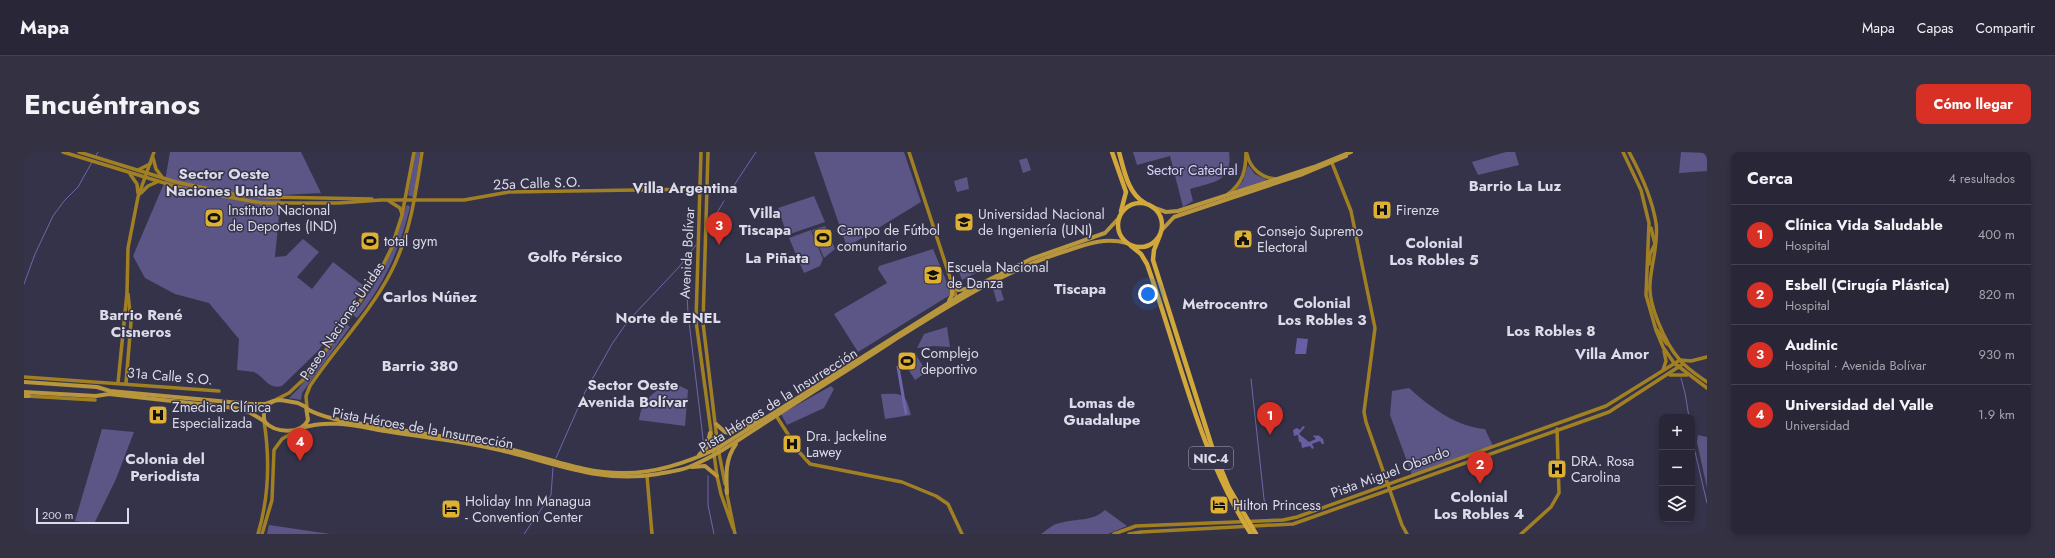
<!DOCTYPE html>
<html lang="es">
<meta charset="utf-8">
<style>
body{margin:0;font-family:Jost,sans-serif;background:#343242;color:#f1f3f6}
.controls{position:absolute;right:12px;bottom:12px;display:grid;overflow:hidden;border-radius:8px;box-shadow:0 2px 6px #0003}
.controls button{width:36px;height:36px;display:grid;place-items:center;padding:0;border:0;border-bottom:1px solid #444352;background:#282637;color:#f1f3f6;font:20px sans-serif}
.scale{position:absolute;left:12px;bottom:10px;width:93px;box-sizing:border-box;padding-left:4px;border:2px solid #dbdbe9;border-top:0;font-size:11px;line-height:14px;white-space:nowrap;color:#dbdbe9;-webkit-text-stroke:3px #353349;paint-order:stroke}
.you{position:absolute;left:1124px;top:142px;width:14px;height:14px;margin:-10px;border:3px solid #fff;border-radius:50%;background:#1a73e8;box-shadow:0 0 0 6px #1a73e833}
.badge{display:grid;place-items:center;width:26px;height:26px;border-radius:50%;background:#d93025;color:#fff;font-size:13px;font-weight:700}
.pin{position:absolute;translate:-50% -33px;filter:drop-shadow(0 1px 2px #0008)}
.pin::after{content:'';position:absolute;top:21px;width:14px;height:12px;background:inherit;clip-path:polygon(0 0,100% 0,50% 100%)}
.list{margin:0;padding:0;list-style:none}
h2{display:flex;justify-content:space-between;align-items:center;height:52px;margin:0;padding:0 16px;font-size:17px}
h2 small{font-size:13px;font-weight:400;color:#a5a5ad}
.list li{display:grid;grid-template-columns:26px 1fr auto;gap:12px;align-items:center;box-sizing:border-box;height:60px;padding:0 16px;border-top:1px solid #444352}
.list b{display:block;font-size:15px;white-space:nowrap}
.list p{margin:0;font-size:13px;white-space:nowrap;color:#a5a5ad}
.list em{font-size:13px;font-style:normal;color:#a5a5ad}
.icon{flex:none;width:22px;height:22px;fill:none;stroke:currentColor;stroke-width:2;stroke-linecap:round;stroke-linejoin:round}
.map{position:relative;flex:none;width:1683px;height:382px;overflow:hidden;border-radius:8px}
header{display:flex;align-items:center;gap:24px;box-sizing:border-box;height:56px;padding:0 20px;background:#282637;border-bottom:1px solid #444352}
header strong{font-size:19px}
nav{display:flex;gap:22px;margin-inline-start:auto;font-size:14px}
.intro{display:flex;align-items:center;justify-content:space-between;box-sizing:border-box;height:96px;padding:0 24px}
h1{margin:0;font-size:28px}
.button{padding:10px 18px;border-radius:8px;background:#d93025;color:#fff;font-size:14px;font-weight:700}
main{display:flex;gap:24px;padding:0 24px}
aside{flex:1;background:#282637;border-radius:8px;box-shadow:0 2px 6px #0003}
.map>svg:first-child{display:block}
.green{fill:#5b5686}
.forest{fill:#675ea3}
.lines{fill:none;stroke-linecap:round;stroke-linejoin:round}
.stream{stroke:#6f66ab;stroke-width:1}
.canal{stroke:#6f66ab;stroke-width:3}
.secondary{stroke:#a18023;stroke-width:3.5}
.primary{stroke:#b8963e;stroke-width:4}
.highway{stroke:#d1a839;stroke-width:4.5}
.labels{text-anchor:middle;stroke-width:3;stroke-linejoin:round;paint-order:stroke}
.shield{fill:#353349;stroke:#a9a9b9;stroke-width:1}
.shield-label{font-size:13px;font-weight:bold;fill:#dbdbe9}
.park-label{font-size:14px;fill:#d7d4fc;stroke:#353349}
.street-label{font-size:14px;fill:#dbdbe9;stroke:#353349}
.poi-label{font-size:14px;fill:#dbdbe9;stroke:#353349;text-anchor:start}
.neighbourhood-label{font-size:15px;font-weight:bold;fill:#dbdbe9;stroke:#353349}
</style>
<header>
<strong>Mapa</strong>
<nav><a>Mapa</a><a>Capas</a><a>Compartir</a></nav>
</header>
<div class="intro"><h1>Encuéntranos</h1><a class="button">Cómo llegar</a></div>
<main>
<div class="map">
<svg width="1683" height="382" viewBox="0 0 1683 382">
<rect width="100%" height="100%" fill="#353349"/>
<!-- green -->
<g class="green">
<path d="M146 0H277L297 41 257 43 251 105 262 104 279 87 295 100 273 125 288 137 309 110 340 134 294 199 258 234C244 238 241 225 230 220 225 219 218 219 213 218L215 187 185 151 151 142 121 126 109 104 141 29Z"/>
<polygon points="391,0 396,0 390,43 388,45 384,43"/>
<polygon points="790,0 880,0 897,50 823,95"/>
<path d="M1109 0H1205C1209 30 1189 30 1166 37L1169 49 1159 55 1146 4 1113 13Z"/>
<polygon points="1482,0 1491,0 1495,13 1454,23 1448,10"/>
<polygon points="1657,0 1683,1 1683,19 1655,21"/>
<polygon points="1003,6 1007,18 999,21 995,8"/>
<polygon points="1224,13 1231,22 1245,29 1210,40 1219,29"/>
<polygon points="943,25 945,37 933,40 930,29"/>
<polygon points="790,44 801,70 763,83 754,56"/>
<path d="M384 53 386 55C376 97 360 133 333 166L329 163C355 131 371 94 382 54Z"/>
<polygon points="801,74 811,97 800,106 788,78"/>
<polygon points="787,78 799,107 796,114 780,121 765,86"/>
<polygon points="909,97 927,140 926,143 834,200 810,162 863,131 854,117 855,114"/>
<polygon points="964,111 964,115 938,128 935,120"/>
<polygon points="976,135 980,148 973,150 969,137"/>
<polygon points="322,172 326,175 278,241 277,248 265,246 275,236"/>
<polygon points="923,175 926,195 910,194 893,196 900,182"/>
<polygon points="890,200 903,220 891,228 878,208"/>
<path d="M648 233 656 234 664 238 661 274 615 268C617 250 630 236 648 233Z"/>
<polygon points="807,234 810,237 800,256 763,273 757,262"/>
<path d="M1385 236C1406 255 1433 275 1461 277L1469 294 1388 323 1366 263 1368 239Z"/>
<path d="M857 242C880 241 881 241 887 263L861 267Z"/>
<polygon points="78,277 110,280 92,327 70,372 51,369"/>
<polygon points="1674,283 1683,285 1683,336 1673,290"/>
<path d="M1081 358 1103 374 1084 382H1017C1023 378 1029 372 1036 371 1053 366 1068 370 1081 358Z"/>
<polygon points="245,373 306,382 243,382"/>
</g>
<!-- forest -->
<g class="forest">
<polygon points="1273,186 1284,187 1282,202 1271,202"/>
<polygon points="1279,274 1281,275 1275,282 1285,290 1292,287 1289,284 1291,283 1292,284 1294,283 1299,287 1300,292 1298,292 1296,289 1288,292 1290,296 1288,297 1286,294 1278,296 1277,290 1275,290 1274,283 1270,284 1269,278 1273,276 1276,278"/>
</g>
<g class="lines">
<!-- stream -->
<g class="stream">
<polyline points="72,4 74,0"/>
<polyline points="707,38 732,0"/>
<polyline points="684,76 700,49"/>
<polyline points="661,107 664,161 680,295"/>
<polyline points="0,132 11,102 29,64 40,49 54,35 68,10"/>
<polyline points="1657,226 1661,241 1665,265"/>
<polyline points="1227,227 1241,356"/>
<polyline points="1668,287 1683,351"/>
<polyline points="532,306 561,240 588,192 604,169 655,115 672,93"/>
<polyline points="684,324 684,353 690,382"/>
<polyline points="500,382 527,343 529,316"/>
</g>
<!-- canal -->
<polyline class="canal" points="874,215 882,261"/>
<!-- secondary -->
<g class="secondary">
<polyline points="39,0 160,37 238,51 315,51 357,48 440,48 485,40 677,37"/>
<polyline points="55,0 152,30 209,42 245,45 348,47"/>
<polyline points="677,0 672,169 693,324 697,342 709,376"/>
<polyline points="684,0 679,171 694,296 701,332"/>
<polyline points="885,0 933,147"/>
<polyline points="1599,0 1617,38 1625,71 1622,143 1632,178 1639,195 1650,211 1683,236"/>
<path d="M1605 0C1617 22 1628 46 1632 71 1635 91 1627 112 1626 132 1624 152 1641 191 1655 207 1662 216 1673 223 1683 230"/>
<path d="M1223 2C1226 16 1237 26 1252 27"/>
<polyline points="129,6 132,17 138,25"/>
<polyline points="1308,11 1327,59 1351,176 1340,260 1342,270 1378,373 1383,382"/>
<polyline points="114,18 126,12"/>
<polyline points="106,22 113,32 114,41"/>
<polyline points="117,41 124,34 133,30"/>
<path d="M1204 42C1219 31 1222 18 1222 0"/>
<polyline points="365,49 376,56 378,62"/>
<polyline points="1625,112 1626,102 1631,92 1627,76"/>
<polyline points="1633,178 1643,192"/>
<polyline points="1656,208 1667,209 1683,205"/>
<polyline points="1639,218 1642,209 1640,199"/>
<polyline points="1646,223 1663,223"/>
<polyline points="0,225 195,239"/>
<polyline points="94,231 103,141 104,96 114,45 130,0"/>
<polyline points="102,231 107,170 104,142"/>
<polyline points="3,244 71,248"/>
<polyline points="251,248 265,241 282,225 328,162 359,113 367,97 378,63 390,0"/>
<path d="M283 256 282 244 286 234C312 195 346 161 367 120 386 83 392 41 398 0"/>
<polyline points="751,262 776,301 786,312 878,330 912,344 924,352 938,382"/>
<polyline points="623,324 628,382"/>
<polyline points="702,338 711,382"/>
<path d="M234 382C245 345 246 307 240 269"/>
<polyline points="238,382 248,348 250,298 258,287 272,279"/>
<polyline points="1090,382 1112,374 1259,368 1273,365 1582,254 1656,208"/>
<polyline points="1105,382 1117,380 1269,372 1585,260 1659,212"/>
<polyline points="1497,382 1527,355 1535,341 1533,277"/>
</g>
<!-- primary -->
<g class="primary">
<polyline points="1128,55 1142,60 1154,59 1290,15 1327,0"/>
<polyline points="1137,79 1150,65 1279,22 1322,4"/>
<polyline points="929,130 934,138 942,137"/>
<polyline points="925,149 928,143 928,128"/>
<polyline points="0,230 73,235 86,239 227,252 241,252 249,249"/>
<polyline points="0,240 72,244 85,242 211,256 225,260 240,269"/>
<polyline points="0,244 5,244"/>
<path d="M257 248 274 251 282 255 284 268C277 283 251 281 241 270 237 258 244 248 257 248Z"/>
<path d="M283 257C303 268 329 270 351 274 391 280 431 286 471 294 515 302 556 322 601 321 634 321 665 310 694 296L950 135 1007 107 1081 81 1094 67"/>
<polyline points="692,272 701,280 706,281 735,268"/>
<path d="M277 276C306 267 332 274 361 279 399 285 438 289 476 298 531 311 576 332 634 322 644 320 655 319 665 315 697 302 724 281 753 263 791 238 829 215 867 190 923 155 978 119 1042 99 1063 92 1080 85 1103 91"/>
<polyline points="675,303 683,295 686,281"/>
<polyline points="668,315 681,314 693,324"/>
<path d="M703 341C702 323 701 307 712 292"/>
</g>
<!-- highway -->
<g class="highway">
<polyline points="1088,0 1102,40 1097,59"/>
<path d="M1095 0C1100 18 1104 42 1121 51"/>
<circle cx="1116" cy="73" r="22"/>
<polyline points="1136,83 1130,98 1129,108 1188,295 1205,336 1232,382"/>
<path d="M1107 94 1117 102 1123 112C1155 202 1175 302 1227 382"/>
</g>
</g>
<!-- icons -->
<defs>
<g id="hospital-square" transform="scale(1)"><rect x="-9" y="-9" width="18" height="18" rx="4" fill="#deb133" stroke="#353349"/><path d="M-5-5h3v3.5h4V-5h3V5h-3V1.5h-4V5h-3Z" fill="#111"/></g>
<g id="stadium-square" transform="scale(1)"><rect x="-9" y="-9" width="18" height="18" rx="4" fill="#deb133" stroke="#353349"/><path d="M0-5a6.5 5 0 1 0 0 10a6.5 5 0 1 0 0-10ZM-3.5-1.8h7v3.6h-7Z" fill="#111"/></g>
<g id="university-square" transform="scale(1)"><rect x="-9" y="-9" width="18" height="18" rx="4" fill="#deb133" stroke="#353349"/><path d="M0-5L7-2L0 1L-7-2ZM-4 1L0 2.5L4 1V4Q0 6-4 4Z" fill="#111"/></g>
<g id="civic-square" transform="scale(1)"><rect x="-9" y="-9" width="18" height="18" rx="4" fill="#deb133" stroke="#353349"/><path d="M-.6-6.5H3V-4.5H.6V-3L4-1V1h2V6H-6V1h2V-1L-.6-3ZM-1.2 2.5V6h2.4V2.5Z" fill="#111"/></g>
<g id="hotel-square" transform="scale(1)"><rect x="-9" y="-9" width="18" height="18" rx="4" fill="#deb133" stroke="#353349"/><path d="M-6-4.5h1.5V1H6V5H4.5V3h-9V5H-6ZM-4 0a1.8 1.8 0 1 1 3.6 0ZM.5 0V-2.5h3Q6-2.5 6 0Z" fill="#111"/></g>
</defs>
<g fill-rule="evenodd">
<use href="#hospital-square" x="1358" y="58"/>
<use href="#stadium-square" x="190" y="66"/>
<use href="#university-square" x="940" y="70"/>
<use href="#stadium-square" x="799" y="86"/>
<use href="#civic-square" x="1219" y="87"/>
<use href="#stadium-square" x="346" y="89"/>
<use href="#university-square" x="909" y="123"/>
<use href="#stadium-square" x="883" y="209"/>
<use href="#hospital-square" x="134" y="263"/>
<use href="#hospital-square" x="768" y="292"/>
<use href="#hospital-square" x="1533" y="317"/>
<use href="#hotel-square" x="1195" y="353"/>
<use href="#hotel-square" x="427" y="357"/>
</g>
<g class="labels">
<!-- shield labels -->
<rect class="shield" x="1165" y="295" width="44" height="22" rx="3"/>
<g class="shield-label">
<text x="1187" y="311">NIC-4</text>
</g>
<!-- park labels -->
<g class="park-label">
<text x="1168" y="23">Sector Catedral</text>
</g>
<!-- street labels -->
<g class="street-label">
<text transform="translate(513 31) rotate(-2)" y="5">25a Calle S.O.</text>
<text transform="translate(663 101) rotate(-87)" y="5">Avenida Bolívar</text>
<text transform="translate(318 169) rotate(-56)" y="5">Paseo Naciones Unidas</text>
<text transform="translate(146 224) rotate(5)" y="5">31a Calle S.O.</text>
<text transform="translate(754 248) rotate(-32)" y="5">Pista Héroes de la Insurrección</text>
<text transform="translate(399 276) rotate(10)" y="5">Pista Héroes de la Insurrección</text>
<text transform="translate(1366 320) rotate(-20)" y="5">Pista Miguel Obando</text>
</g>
<!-- poi labels -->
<g class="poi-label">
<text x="204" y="63">Instituto Nacional<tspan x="204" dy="16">de Deportes (IND)</tspan></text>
<text x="1372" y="63">Firenze</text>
<text x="954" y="67">Universidad Nacional<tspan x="954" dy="16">de Ingeniería (UNI)</tspan></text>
<text x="813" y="83">Campo de Fútbol<tspan x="813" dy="16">comunitario</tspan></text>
<text x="1233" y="84">Consejo Supremo<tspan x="1233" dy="16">Electoral</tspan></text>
<text x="360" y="94">total gym</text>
<text x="923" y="120">Escuela Nacional<tspan x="923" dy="16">de Danza</tspan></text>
<text x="897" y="206">Complejo<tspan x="897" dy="16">deportivo</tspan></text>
<text x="148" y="260">Zmedical Clínica<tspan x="148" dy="16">Especializada</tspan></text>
<text x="782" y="289">Dra. Jackeline<tspan x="782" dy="16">Lawey</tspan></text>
<text x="1547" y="314">DRA. Rosa<tspan x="1547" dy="16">Carolina</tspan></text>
<text x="441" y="354">Holiday Inn Managua<tspan x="441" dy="16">- Convention Center</tspan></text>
<text x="1209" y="358">Hilton Princess</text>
</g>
<!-- neighbourhood labels -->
<g class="neighbourhood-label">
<text x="200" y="27">Sector Oeste<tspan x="200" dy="17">Naciones Unidas</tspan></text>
<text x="1491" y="39">Barrio La Luz</text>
<text x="661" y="41">Villa Argentina</text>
<text x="741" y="66">Villa<tspan x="741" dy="17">Tiscapa</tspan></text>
<text x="1410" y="96">Colonial<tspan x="1410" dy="17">Los Robles 5</tspan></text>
<text x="551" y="110">Golfo Pérsico</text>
<text x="753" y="111">La Piñata</text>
<text x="1056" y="142">Tiscapa</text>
<text x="406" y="150">Carlos Núñez</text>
<text x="1298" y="156">Colonial<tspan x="1298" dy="17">Los Robles 3</tspan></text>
<text x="1201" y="157">Metrocentro</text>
<text x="117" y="168">Barrio René<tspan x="117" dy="17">Cisneros</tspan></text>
<text x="644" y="171">Norte de ENEL</text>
<text x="1527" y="184">Los Robles 8</text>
<text x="1588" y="207">Villa Amor</text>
<text x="396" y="219">Barrio 380</text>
<text x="609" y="238">Sector Oeste<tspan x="609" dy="17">Avenida Bolívar</tspan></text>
<text x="1078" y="256">Lomas de<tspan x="1078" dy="17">Guadalupe</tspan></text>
<text x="141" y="312">Colonia del<tspan x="141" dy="17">Periodista</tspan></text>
<text x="1455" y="350">Colonial<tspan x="1455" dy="17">Los Robles 4</tspan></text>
</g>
</g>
</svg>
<div class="controls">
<button>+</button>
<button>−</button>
<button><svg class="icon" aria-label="layers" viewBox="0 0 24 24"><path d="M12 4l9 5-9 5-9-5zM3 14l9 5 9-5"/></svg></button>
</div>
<div class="scale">200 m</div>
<div class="you"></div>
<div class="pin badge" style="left:1246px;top:283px">1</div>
<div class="pin badge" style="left:1456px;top:332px">2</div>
<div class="pin badge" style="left:695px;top:93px">3</div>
<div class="pin badge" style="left:276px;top:309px">4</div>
</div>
<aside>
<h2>Cerca<small>4 resultados</small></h2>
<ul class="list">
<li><span class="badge">1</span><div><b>Clínica Vida Saludable</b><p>Hospital</p></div><em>400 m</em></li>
<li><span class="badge">2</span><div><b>Esbell (Cirugía Plástica)</b><p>Hospital</p></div><em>820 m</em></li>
<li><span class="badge">3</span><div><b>Audinic</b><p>Hospital · Avenida Bolívar</p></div><em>930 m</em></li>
<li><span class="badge">4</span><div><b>Universidad del Valle</b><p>Universidad</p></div><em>1.9 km</em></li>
</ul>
</aside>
</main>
